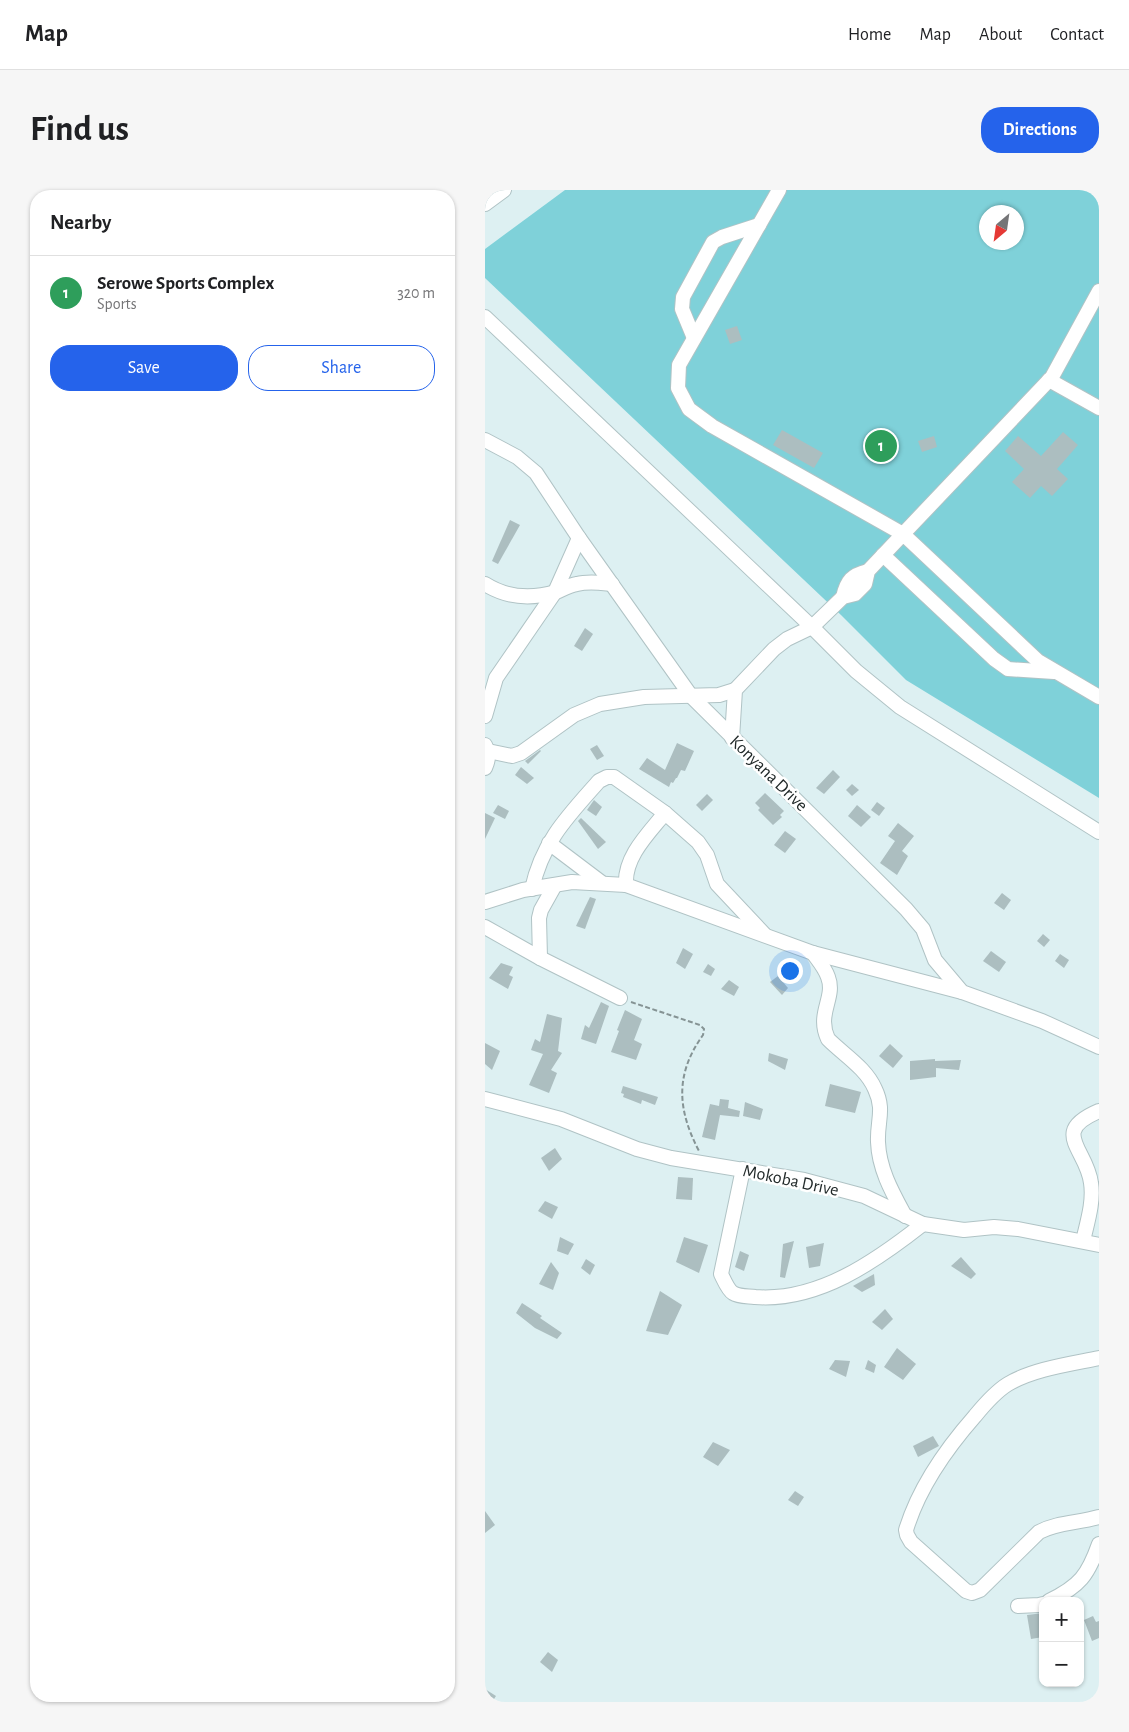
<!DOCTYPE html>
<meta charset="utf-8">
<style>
body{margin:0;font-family:"Alegreya Sans",sans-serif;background:#f6f6f6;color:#202124}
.controls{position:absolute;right:15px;bottom:15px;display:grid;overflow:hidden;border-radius:10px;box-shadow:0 1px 4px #0004}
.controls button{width:45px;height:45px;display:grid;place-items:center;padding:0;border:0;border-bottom:1px solid #e0e0e0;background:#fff;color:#202124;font:25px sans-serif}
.compass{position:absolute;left:494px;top:15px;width:45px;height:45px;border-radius:50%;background:#fff;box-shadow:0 1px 4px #0004;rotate:209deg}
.you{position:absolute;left:304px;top:780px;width:18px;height:18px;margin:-12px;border:4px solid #fff;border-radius:50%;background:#1a73e8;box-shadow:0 0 0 8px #1a73e833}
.badge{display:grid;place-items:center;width:32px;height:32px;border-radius:50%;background:#2563eb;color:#fff;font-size:16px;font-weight:700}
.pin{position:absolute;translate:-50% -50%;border:2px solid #fff;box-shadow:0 1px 5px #0006}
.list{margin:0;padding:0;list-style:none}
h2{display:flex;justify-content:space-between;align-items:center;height:65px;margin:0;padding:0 20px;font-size:21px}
h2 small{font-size:16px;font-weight:400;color:#757577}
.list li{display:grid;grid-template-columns:32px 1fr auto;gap:15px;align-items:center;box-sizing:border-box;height:75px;padding:0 20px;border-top:1px solid #e0e0e0}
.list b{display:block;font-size:19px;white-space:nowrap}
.list p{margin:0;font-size:16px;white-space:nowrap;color:#757577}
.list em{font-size:16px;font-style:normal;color:#757577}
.actions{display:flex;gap:10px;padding:15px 20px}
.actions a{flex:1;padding:11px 0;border:1px solid #2563eb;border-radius:20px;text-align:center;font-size:18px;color:#2563eb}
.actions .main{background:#2563eb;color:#fff}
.map{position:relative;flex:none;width:614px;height:1512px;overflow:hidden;border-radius:20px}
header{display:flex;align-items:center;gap:30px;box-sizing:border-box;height:70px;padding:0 25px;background:#fff;border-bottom:1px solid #e0e0e0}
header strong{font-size:24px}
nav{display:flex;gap:28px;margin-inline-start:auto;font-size:18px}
.intro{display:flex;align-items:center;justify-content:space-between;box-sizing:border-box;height:120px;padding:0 30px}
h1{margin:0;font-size:35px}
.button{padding:12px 22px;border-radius:20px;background:#2563eb;color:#fff;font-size:18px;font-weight:700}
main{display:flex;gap:30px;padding:0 30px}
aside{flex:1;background:#fff;border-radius:20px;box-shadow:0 1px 4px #0004}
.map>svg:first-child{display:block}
.green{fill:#7fd1d9;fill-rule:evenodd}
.building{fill:#acbec0}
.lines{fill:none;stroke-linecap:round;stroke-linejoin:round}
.minor-casing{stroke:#b0c3c5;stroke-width:16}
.path{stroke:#859394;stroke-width:2;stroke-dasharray:5 2.5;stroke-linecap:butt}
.minor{stroke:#fff;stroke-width:14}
.labels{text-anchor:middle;stroke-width:5;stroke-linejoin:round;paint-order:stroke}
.street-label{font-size:18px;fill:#212929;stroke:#fff}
</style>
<header>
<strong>Map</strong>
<nav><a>Home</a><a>Map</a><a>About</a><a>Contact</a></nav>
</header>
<div class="intro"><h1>Find us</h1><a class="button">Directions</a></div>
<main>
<aside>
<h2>Nearby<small></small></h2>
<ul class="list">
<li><span class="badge" style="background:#2e9e5b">1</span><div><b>Serowe Sports Complex</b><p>Sports</p></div><em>320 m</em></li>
</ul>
<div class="actions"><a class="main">Save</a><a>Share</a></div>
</aside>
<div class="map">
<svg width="614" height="1512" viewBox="0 0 614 1512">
<rect width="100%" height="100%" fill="#ddf0f2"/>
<!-- green -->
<path class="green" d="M80 0H614V608L421 490 356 425 0 88V59ZM502 22H532V52H502Z"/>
<!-- building -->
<g class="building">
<polygon points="252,136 257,150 245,154 240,140"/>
<polygon points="297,240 338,263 329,278 288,255"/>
<polygon points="578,242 593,255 572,279 583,289 567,306 556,296 545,308 527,292 539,279 520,261 533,246 556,266"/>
<polygon points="449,246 452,257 437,262 433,251"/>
<polygon points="25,330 35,335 13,374 7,371"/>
<polygon points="100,438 108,444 97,461 89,456"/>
<polygon points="192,553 209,561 200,581 196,580 192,588 191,588 188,593 186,592 184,597 154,579 162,568 180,580"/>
<polygon points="112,555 119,566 112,570 105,559"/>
<polygon points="55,560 56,561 43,574 40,571"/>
<polygon points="36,577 49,588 42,594 30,585"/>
<polygon points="348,580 355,587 339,604 331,598"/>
<polygon points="367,594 374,600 367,606 361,600"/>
<polygon points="280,603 299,621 295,625 297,627 288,635 273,620 275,618 270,613"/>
<polygon points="222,604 228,610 217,621 211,615"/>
<polygon points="109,610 117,617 111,626 102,620"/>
<polygon points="392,612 400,618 394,626 386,620"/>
<polygon points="13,615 24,621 20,629 8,623"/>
<polygon points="372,615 386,627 376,637 363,626"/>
<polygon points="0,623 10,628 0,649"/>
<polygon points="96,628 121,652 113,659 93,631"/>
<polygon points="413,633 429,646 417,661 423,666 412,685 395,673 410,651 403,646"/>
<polygon points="300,641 311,649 300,663 289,655"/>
<polygon points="517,703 526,710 519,720 509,713"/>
<polygon points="105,707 111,709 100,739 91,736"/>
<polygon points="558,744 565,750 559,757 552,751"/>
<polygon points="198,758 208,764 200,779 191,773"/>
<polygon points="506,761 521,772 514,782 498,771"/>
<polygon points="575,764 584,770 579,778 570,771"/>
<polygon points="16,773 28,777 24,785 28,787 23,799 4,788"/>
<polygon points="223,774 230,779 226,786 218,782"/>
<polygon points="293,786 303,798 297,805 285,792"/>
<polygon points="244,790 254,797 249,806 236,799"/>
<polygon points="116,812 124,816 111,854 96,849 100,835 104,838"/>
<polygon points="140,820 157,829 149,850 157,854 151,870 126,862 134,841 132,840"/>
<polygon points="62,824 77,828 73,861 77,863 66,880 72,883 64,903 44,895 58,864 46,860 50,849 55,852"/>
<polygon points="0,853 15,861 7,880 0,874"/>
<polygon points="405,854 418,866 408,878 394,866"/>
<polygon points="284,863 303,869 300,880 283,871"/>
<polygon points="450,869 450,871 476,870 474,880 451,878 451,887 425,890 425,871"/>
<polygon points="345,894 376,902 370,923 340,916"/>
<polygon points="138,896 173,907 170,915 157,910 156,914 138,907 139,904 136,903"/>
<polygon points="235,909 244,910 243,918 255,921 254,927 235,925 230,950 217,947 225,914 234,916"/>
<polygon points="260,912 278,919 275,930 258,926"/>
<polygon points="70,958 77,969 64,981 56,968"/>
<polygon points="193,987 208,988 207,1010 191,1009"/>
<polygon points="60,1011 73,1017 67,1029 53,1021"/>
<polygon points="75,1047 89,1054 83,1065 72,1061"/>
<polygon points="199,1047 223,1055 214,1083 191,1072"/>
<polygon points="309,1051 300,1088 295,1087 298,1054"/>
<polygon points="339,1053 335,1076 324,1078 321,1057"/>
<polygon points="255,1061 264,1065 259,1081 250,1077"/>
<polygon points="476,1067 491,1084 486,1089 466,1076"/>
<polygon points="101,1069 110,1075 105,1085 96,1078"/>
<polygon points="66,1072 74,1083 68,1100 54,1094"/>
<polygon points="389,1084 390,1095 377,1102 368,1096"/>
<polygon points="175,1101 197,1115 183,1145 161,1141"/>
<polygon points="37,1113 57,1126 55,1128 77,1143 72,1149 50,1138 31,1123"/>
<polygon points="400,1119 408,1129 397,1140 387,1132"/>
<polygon points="412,1158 431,1174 418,1190 399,1177"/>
<polygon points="350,1170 365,1171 361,1187 344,1179"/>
<polygon points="383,1170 391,1175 389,1183 380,1179"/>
<polygon points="448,1246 454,1256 433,1267 428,1256"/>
<polygon points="228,1252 245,1260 233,1276 218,1267"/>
<polygon points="310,1301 319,1307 313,1316 303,1310"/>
<polygon points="0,1321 10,1335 0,1343"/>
<polygon points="558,1423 558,1447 546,1449 542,1425"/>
<polygon points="608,1426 611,1432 614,1431 614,1448 607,1451 599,1430"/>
<polygon points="63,1462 73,1470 67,1482 55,1472"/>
<polygon points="0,1499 11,1506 7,1512 0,1512"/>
</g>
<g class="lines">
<!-- minor casing -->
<g class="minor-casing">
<g id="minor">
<polyline points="294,0 194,175 193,198 204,219 227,236 418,344 567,187 614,101"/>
<polyline points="0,14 19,0"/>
<polyline points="0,127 327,437 371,481 415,517 614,642"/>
<polyline points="209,148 197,119 198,107 228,52 237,47 274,35"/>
<polyline points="564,190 614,218"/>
<polyline points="0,250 32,267 51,283 94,348 206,506 421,719 438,739 450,770 477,802 557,831 614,857"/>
<polyline points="398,365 509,469 523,479 569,482"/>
<path d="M0 394C22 408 47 409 71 402 78 399 85 395 92 394 104 391 116 393 127 394"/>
<path d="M358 407C362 390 367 385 383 381"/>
<polyline points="0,526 11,488 70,402 94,348"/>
<polyline points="247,548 250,500 289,459 302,449 327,437 358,407 370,404 380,394 383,381 418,344 553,471 614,507"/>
<polyline points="3,561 27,566 36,563 89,525 115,514 159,507 234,505 250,500"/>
<path d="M0 578C4 569 4 563 0 555"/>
<polyline points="64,653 117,693"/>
<path d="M141 695C139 667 163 644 180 623L213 652 222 665 232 694 279 744"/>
<path d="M47 699C57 652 83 626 114 591L122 587H129L180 623"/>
<polyline points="0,712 38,700 87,692 141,695 328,763 477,802"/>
<polyline points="0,737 55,768 135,808"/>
<path d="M328 763C333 770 340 778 343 787 351 808 331 823 343 849 359 865 381 878 390 899 400 920 392 931 393 952 394 979 407 1002 420 1026"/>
<polyline points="55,768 54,728 56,720 70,695"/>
<polyline points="0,909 76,929 152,959 186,968 319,990 379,1006 438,1034 479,1040 509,1037 533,1039 614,1055"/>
<path d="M258 979 236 1084C239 1090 243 1100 248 1103 254 1107 264 1106 270 1107 333 1112 391 1071 438 1034"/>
<path d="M598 1051C602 1033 609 1012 606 993 602 959 564 942 614 921"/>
<path d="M614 1168C585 1174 548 1179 523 1194 510 1202 499 1215 490 1226 461 1259 434 1297 421 1340L422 1345 426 1352 481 1401 487 1403 495 1400 554 1342C573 1332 594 1333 614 1327"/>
<path d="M564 1411C595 1396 603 1385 614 1354"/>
<polyline points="533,1416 554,1415 558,1414"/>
</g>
</g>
<!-- path -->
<path class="path" d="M146 812 215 835 219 839 218 845C190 884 192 919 214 961"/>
<!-- minor -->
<use href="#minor" class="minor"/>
</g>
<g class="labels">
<!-- street labels -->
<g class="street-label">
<text transform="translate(284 583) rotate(44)" y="6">Konyana Drive</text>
<text transform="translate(306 990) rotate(12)" y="6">Mokoba Drive</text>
</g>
</g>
</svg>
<div class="controls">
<button>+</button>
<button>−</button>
</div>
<svg class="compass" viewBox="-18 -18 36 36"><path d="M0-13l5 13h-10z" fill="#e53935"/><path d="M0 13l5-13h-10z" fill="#757577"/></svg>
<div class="you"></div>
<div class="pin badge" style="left:396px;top:256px;background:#2e9e5b">1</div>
</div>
</main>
